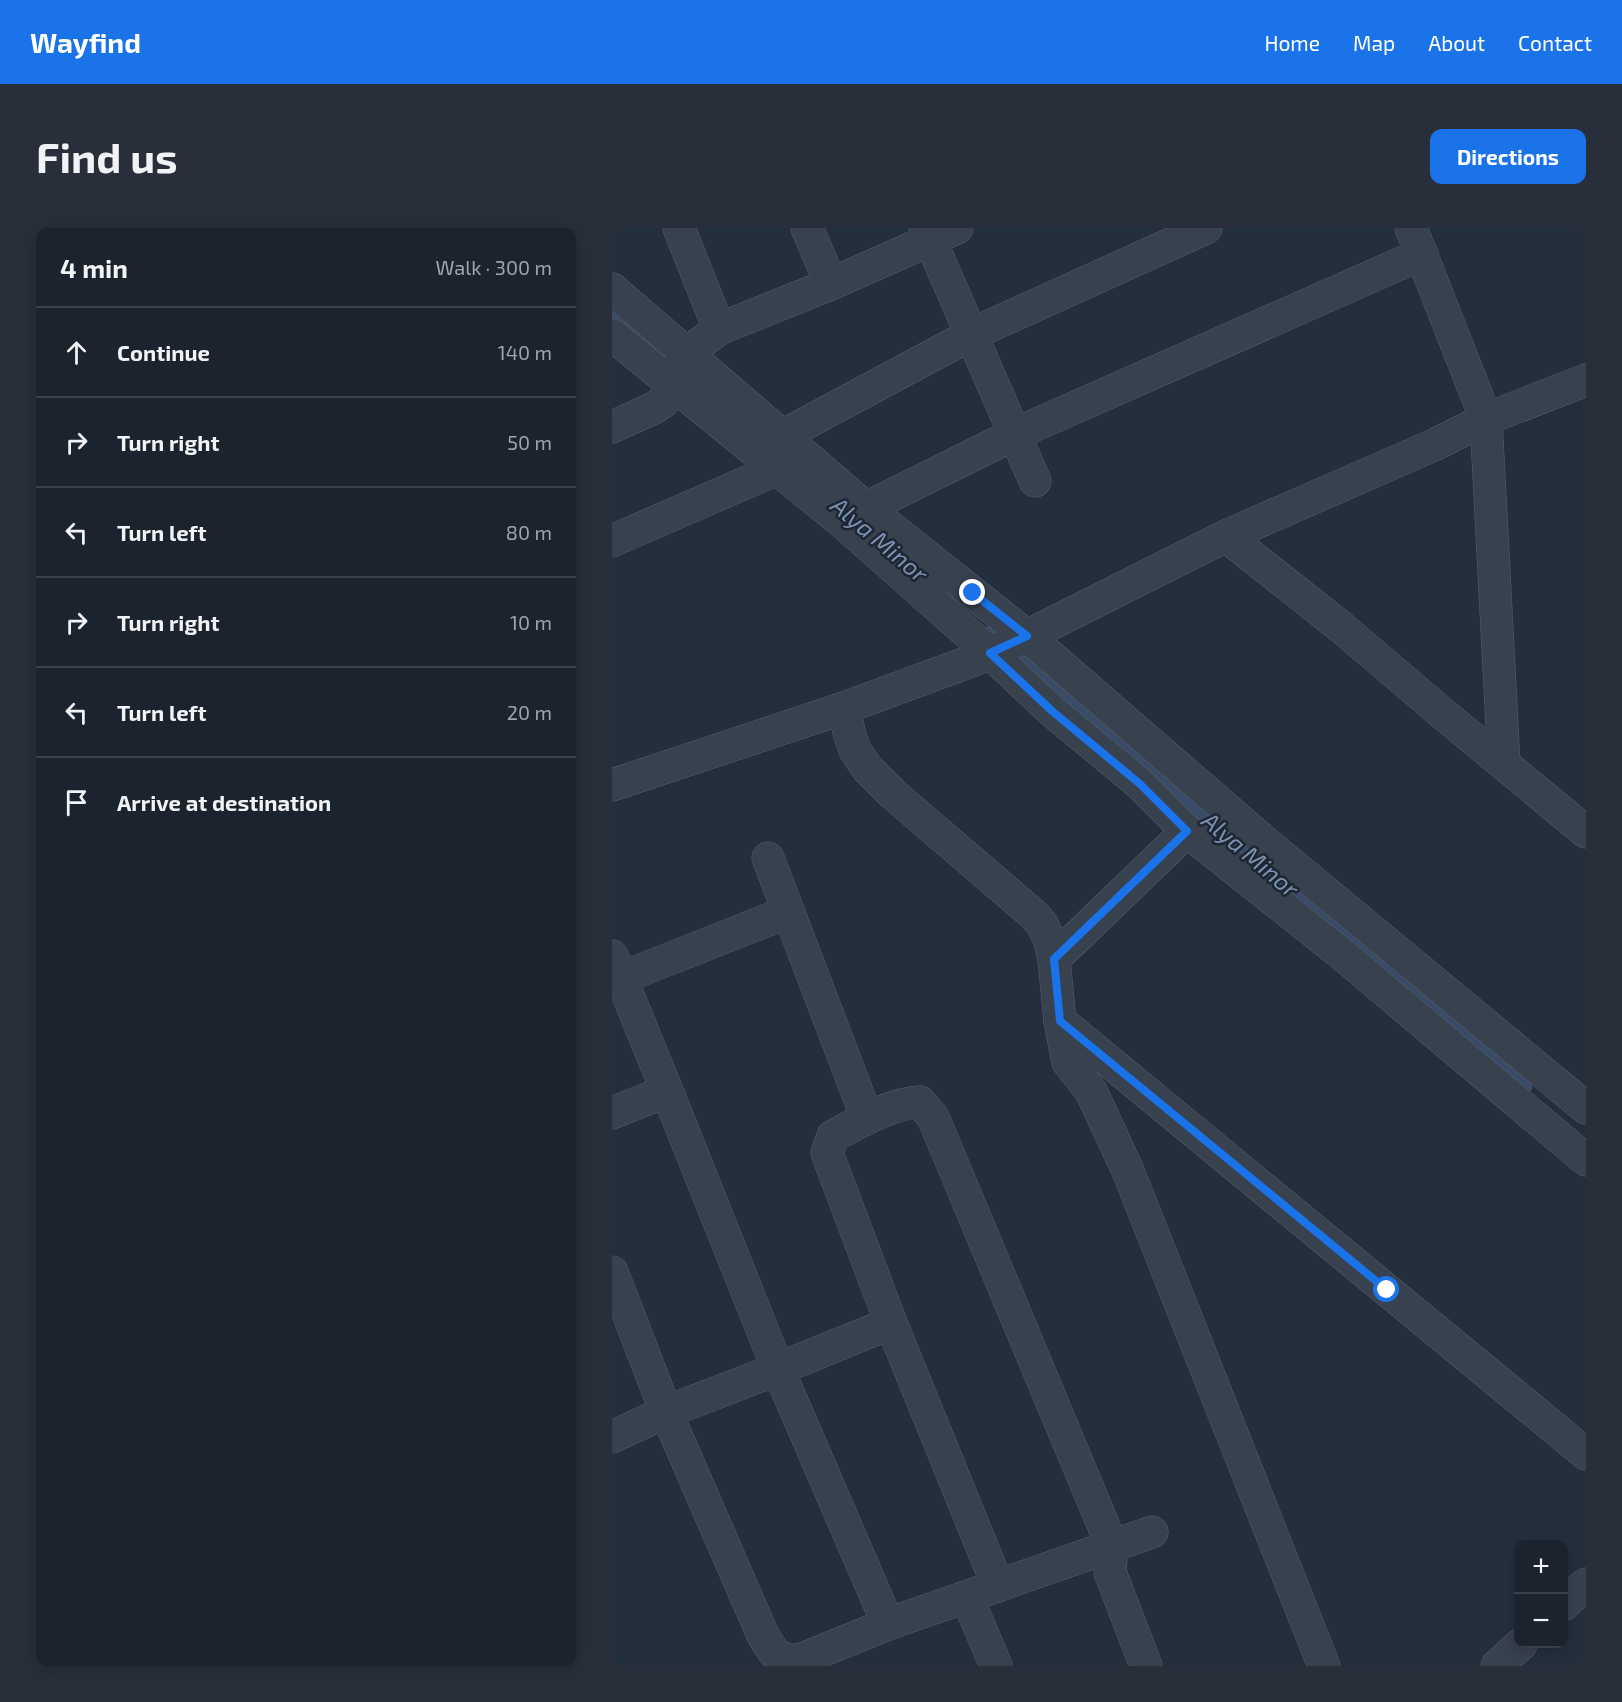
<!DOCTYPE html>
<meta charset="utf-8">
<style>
body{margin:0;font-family:"Exo 2",sans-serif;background:#282f3a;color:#f1f3f6}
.controls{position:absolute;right:18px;bottom:18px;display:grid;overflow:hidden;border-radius:12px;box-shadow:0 3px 15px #0003}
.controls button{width:54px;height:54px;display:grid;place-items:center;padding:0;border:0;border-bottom:2px solid #39404a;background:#1b232e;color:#f1f3f6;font:30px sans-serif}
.stop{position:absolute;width:18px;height:18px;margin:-14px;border:4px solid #1a73e8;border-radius:50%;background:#fff}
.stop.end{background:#1a73e8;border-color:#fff;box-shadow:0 2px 6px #0008}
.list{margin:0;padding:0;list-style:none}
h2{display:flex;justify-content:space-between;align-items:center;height:78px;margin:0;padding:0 24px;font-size:26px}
h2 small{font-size:20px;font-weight:400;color:#a0a4aa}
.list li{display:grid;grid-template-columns:39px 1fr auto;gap:18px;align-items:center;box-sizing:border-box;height:90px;padding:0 24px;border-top:2px solid #39404a}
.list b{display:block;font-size:22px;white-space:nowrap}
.list em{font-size:20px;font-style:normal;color:#a0a4aa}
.icon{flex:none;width:33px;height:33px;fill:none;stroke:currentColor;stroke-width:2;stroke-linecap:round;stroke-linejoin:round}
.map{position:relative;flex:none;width:974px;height:1438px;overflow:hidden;border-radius:12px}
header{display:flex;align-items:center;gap:36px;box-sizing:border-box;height:84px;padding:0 30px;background:#1a73e8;color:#fff}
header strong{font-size:28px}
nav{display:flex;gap:33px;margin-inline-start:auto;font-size:21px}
.intro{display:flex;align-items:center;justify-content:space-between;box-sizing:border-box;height:144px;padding:0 36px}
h1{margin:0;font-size:42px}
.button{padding:15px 27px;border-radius:12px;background:#1a73e8;color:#fff;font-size:21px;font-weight:700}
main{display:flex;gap:36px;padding:0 36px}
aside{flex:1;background:#1b232e;border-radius:12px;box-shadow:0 3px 15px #0003}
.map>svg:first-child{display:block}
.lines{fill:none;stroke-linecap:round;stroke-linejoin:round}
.canal{stroke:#394c67;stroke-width:26}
.minor-casing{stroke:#565f6c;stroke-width:33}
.minor{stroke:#38414e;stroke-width:32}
.route{stroke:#1a73e8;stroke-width:8}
.labels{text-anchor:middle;stroke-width:5;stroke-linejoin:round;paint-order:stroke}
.water-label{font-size:24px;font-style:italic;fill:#7c92b1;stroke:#1d2633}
</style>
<header>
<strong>Wayfind</strong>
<nav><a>Home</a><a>Map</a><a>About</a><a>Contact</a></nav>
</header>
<div class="intro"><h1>Find us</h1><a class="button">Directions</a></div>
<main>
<aside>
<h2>4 min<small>Walk · 300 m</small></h2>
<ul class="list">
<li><svg class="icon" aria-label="ahead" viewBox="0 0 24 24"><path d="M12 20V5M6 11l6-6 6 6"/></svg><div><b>Continue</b></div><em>140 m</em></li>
<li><svg class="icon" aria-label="right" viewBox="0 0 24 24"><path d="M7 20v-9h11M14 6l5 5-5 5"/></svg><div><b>Turn right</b></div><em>50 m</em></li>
<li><svg class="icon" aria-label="left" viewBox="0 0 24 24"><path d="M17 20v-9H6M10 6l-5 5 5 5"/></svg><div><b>Turn left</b></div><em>80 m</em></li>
<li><svg class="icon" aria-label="right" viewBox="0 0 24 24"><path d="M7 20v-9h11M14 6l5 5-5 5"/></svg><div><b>Turn right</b></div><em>10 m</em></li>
<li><svg class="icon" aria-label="left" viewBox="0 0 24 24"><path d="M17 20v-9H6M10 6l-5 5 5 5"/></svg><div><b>Turn left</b></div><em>20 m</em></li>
<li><svg class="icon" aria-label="arrive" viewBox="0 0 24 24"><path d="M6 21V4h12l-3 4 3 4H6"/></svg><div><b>Arrive at destination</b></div></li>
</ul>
</aside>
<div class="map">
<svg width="974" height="1438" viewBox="0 0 974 1438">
<rect width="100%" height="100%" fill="#242f3e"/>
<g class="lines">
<!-- canal -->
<g class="canal">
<polyline points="0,86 57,134"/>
<polyline points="382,410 908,856"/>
</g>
<!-- minor casing -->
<g class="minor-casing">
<g id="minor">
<polyline points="67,0 107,101"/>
<polyline points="195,0 219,56"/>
<polyline points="313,0 423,253"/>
<polyline points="799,0 874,191 892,536"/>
<polyline points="0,61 254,280 415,408 647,609 974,880"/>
<polyline points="0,107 229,293 378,425 440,483 528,556 575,603 726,723 974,932"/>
<polyline points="0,199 42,180 51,174 74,126 107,101 219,56 345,0"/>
<polyline points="170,208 360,106 594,0"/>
<polyline points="254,280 403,206 810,26"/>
<polyline points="614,308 729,399 830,485 974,604"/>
<polyline points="0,313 165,241"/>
<polyline points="232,480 238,508 243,522 255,540 282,567 422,687 430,696 438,713 442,731 448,793 456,834 479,863 516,943 712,1438"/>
<polyline points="0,557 232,480 362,432 415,408 614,308 822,217 874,191 974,152"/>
<polyline points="156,630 255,890"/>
<polyline points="0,728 55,863 166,1141 276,1396"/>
<polyline points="442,731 575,603"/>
<polyline points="9,750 176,684"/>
<polyline points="448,793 974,1226"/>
<polyline points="0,885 55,863"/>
<path d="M0 1044 54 1184 150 1405C160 1423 166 1436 190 1431L276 1396 540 1304"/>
<polyline points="0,1209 54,1184 166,1141 279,1095"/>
<path d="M386 1358 279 1095 215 925 221 908C246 895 279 875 308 874L321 889 500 1318 498 1344 534 1438"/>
<polyline points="355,1369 384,1438"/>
<polyline points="951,1377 974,1356"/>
<polyline points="885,1438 909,1416"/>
</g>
</g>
<!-- minor -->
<use href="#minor" class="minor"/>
</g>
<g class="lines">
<!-- route -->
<polyline class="route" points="361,365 415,408 378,425 440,483 528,556 575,603 442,731 448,793 775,1062"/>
</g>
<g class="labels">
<!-- water labels -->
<g class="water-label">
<text transform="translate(267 312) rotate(40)" y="8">Alya Minor</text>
<text transform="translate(638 627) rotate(40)" y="8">Alya Minor</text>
</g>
</g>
</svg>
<div class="controls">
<button>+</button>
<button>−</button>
</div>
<div class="stop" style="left:775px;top:1062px"></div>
<div class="stop end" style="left:361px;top:365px"></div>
</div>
</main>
